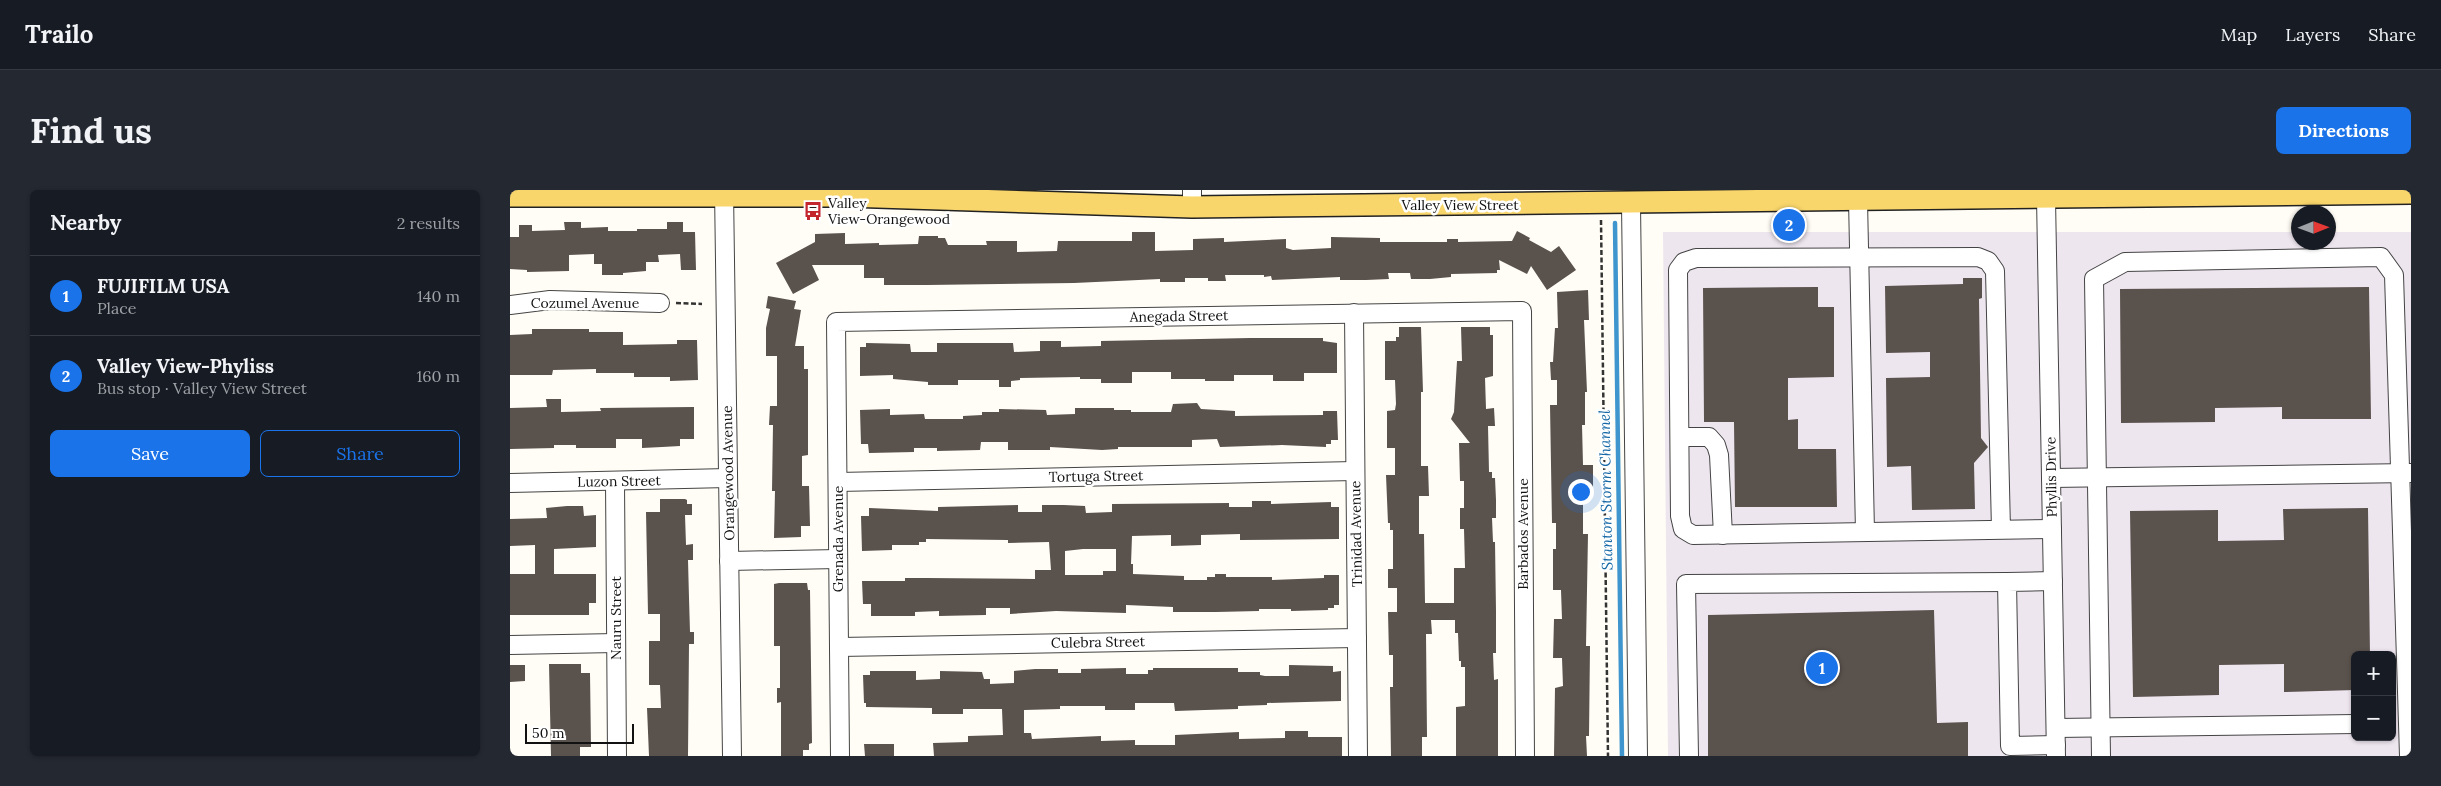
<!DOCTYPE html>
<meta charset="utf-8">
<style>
body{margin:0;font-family:Lora,serif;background:#242831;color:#f1f3f6}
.controls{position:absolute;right:15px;bottom:15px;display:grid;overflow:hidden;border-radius:8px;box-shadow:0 1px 4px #0004}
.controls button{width:45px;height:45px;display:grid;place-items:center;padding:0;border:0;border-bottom:1px solid #363941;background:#171b24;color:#f1f3f6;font:25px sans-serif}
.compass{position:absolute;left:1781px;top:15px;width:45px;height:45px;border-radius:50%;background:#171b24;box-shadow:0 1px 4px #0004;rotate:89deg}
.scale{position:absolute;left:15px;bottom:12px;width:109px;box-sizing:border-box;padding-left:5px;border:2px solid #111;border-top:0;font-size:14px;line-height:18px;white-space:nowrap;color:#111;-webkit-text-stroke:4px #fff;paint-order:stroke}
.you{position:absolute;left:1070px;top:301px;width:18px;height:18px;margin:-12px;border:4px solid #fff;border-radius:50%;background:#1a73e8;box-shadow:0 0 0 8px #1a73e833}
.badge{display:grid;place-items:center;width:32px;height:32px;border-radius:50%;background:#1a73e8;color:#fff;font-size:16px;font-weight:700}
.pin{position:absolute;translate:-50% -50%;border:2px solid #fff;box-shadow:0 1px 5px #0006}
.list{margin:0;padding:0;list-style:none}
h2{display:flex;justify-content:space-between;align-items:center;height:65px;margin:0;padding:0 20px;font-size:21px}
h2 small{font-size:16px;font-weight:400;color:#9ea1a6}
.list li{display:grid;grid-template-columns:32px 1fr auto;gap:15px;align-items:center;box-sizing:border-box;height:80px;padding:0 20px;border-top:1px solid #363941}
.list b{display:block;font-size:19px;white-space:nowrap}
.list p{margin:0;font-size:16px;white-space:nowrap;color:#9ea1a6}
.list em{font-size:16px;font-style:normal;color:#9ea1a6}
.actions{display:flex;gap:10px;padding:15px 20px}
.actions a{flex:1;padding:11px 0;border:1px solid #1a73e8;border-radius:8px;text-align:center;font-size:18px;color:#1a73e8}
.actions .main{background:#1a73e8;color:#fff}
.map{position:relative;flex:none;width:1901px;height:566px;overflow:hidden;border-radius:8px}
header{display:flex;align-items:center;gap:30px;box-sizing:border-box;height:70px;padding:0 25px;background:#171b24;border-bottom:1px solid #363941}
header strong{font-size:24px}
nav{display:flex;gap:28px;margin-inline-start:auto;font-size:18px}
.intro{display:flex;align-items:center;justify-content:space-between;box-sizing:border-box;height:120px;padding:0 30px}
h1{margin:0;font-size:35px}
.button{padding:12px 22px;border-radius:8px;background:#1a73e8;color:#fff;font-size:18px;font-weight:700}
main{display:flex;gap:30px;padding:0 30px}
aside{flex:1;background:#171b24;border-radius:8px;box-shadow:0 1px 4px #0004}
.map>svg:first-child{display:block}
.industrial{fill:#eee6ef;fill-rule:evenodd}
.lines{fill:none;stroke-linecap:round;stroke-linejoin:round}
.stream{stroke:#3f96cf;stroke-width:4.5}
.building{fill:#5a524d;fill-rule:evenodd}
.minor-casing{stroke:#444;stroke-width:20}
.major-casing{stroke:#222;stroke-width:24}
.path{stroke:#333;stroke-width:2.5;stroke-dasharray:5 2.5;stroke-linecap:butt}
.minor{stroke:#fff;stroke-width:18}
.major{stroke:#f9d66b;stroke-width:21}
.labels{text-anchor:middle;stroke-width:5;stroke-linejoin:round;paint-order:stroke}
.poi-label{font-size:14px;fill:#111;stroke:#fff;text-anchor:start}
.street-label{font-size:14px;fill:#111;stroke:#fff}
.water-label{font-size:15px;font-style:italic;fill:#1768a6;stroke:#fff}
</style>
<header>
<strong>Trailo</strong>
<nav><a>Map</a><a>Layers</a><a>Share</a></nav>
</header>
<div class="intro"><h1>Find us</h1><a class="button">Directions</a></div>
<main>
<aside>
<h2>Nearby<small>2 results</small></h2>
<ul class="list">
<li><span class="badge">1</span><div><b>FUJIFILM USA</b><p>Place</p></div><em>140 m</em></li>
<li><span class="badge">2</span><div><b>Valley View-Phyliss</b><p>Bus stop · Valley View Street</p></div><em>160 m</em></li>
</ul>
<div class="actions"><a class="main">Save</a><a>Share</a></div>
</aside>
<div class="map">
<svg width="1901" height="566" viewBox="0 0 1901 566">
<rect width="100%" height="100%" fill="#fffdf5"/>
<!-- industrial -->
<path class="industrial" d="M1153 42H1788V52H1818L1819 42H1901V566H1158ZM1845 465H1882V547H1845Z"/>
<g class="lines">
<!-- stream -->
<polyline class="stream" points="1105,33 1112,566"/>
</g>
<!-- building -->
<g class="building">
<polygon points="54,32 71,32 71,38 98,37 98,41 127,41 127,39 157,39 157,32 173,32 173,42 185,42 186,80 171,80 170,64 148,65 149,72 136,72 136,81 113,83 113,85 92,85 92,74 84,74 84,64 59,65 59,81 17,82 17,80 0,79 0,47 9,47 9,35 22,35 22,41 55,40"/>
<polygon points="1007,41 1020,48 1019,50 1041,62 1049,56 1066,80 1037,100 1021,76 1017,84 989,70 990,80 987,80 987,83 941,84 941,87 920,89 901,89 900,83 878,83 879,89 856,90 830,90 830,87 762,90 761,86 754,87 754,85 715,85 716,91 698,91 698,88 675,88 675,92 650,92 650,89 564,93 417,95 374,95 374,88 354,88 354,75 302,75 309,90 283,104 266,73 305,52 305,44 335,43 335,54 369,53 369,55 408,54 409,46 428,46 428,48 435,48 438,55 477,55 476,51 507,51 507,62 547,61 548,51 622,51 622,42 645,42 645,61 683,60 683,49 714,48 714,52 776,49 776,58 783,60 821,58 821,47 870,48 870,52 937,52 937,49 948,49 948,52 1002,51"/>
<polygon points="1453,88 1472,88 1472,108 1469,109 1471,248 1478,257 1464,273 1465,319 1402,320 1401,276 1377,277 1376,188 1420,187 1420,162 1376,163 1375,96 1453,94"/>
<polygon points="1308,97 1308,117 1324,117 1324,187 1278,188 1278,230 1288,229 1288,259 1326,259 1327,317 1225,317 1224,232 1194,232 1193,98"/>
<polygon points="1859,97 1861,229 1772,229 1772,217 1705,218 1705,232 1611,233 1610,99"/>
<polygon points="1078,100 1079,130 1074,130 1077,202 1075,202 1075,235 1072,235 1073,275 1083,275 1083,305 1073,306 1073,344 1078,344 1076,456 1080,456 1079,546 1076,546 1077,566 1044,566 1045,498 1053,496 1052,468 1043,468 1044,429 1052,429 1051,400 1043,400 1043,359 1046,359 1046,333 1042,333 1040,215 1047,215 1047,190 1041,190 1040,172 1043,172 1045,138 1048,138 1047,102"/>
<polygon points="258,106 286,111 284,119 291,120 285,156 294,156 294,179 298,179 298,265 292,266 292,296 299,296 300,336 291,336 291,347 264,348 265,301 262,301 263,235 259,235 260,216 267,216 267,166 256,166 256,138 260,119 256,118"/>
<polygon points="889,137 911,137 913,202 911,202 911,276 918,276 919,306 909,306 909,344 914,344 915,413 944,413 944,378 955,378 954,339 950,339 950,318 954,318 954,291 950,291 949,253 960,253 941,229 944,222 947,171 952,171 951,137 980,137 980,145 983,145 983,186 975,188 976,219 984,218 985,236 978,236 979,282 982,282 982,288 985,288 986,310 986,328 982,328 983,352 985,352 986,421 986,463 983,463 984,490 988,489 988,566 946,566 946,517 955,516 955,477 951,477 951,471 949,471 948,443 945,443 945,430 921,430 922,444 916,444 917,547 912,547 912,566 881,566 880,497 883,497 883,465 879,465 878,422 887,422 887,398 878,398 878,379 883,379 883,340 880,340 880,333 878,333 876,285 885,285 885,258 877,258 877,221 885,220 886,214 885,190 875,190 875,151 886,151 886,147 889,147"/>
<polygon points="22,139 79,139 79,142 113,142 113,155 167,154 167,150 187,150 188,190 160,191 160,187 124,187 124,183 86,183 86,179 43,180 42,185 0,185 0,145 22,144"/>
<polygon points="740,148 813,148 813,151 827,153 827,183 794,183 794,191 763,191 763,185 724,185 724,191 695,191 695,189 661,189 661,182 622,182 622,193 591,193 591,189 570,189 570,187 510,188 510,190 501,191 501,197 489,197 489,190 448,190 448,195 418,195 418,192 383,189 383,185 350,186 350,157 356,157 356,153 400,154 401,162 427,162 427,153 503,153 504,162 530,161 530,151 551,151 551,157 591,156 591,151"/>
<polygon points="36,209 51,209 51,222 91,221 90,218 184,217 184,249 170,249 170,256 152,257 132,258 132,249 106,249 106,258 66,258 66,255 44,255 44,258 0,259 0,218 37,217"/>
<polygon points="687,213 691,219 725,221 725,226 813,225 813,221 827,221 828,250 821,250 821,254 816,254 816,257 772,255 710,257 707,249 682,250 682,257 608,257 608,259 592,260 540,257 540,260 498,260 498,252 471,252 470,260 427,261 427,258 404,258 404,262 359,263 358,254 351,254 350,220 380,219 380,225 414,224 415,229 453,229 453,226 472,225 472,222 489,222 489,219 536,220 537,225 565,224 565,218 604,218 604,220 621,220 621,222 661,222 663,214"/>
<polygon points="150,309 175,309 177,310 177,314 182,314 182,325 175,325 176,355 183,354 183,370 178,370 179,408 180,442 184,442 184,454 179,454 178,566 139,566 137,518 151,518 150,495 139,495 139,451 150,451 150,424 138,424 136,322 150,322"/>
<path d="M742 311H761V314L821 312V317H829V349L730 350V344L691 345V355L661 356V345L622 346 621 374H623V384L674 386V390H697V387H705V384H716V387H762V390L814 388V385H829V415H824V418H818V420L781 421V419H749V421L706 422H663V417L616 415V423L546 421 500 424V418H476V425L429 426V421L405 422V426H361V414H353L352 391H395V388H416L525 389V380H541L539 352 498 353V350L416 349V352H409V355H382V360L352 361 351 326H359V318L428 321V317L508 315V322H532V315H554L575 316 576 323 602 322V314L719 313V317H742ZM573 359H606V381H593V385H555V361Z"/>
<polygon points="57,316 73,316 74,326 86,325 86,357 44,359 44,384 86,384 86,413 79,413 79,425 0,425 0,384 25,384 25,355 0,356 0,329 37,328 36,318"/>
<polygon points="1858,318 1860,465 1845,465 1845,500 1774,502 1774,474 1709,475 1709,505 1623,507 1620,321 1708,320 1708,351 1774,350 1773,319"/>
<polygon points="269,393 297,393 298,400 300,400 302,553 299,554 299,560 293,560 293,566 271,566 271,512 267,513 267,498 270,498 270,456 264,456 264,394"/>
<polygon points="1424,420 1427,533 1458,532 1458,566 1198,566 1198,425"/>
<polygon points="39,474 71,474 71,483 80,483 81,557 70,557 70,566 41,566"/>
<polygon points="0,475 15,475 15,491 0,492"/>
<polygon points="779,475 823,476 823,482 831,481 831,511 757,513 757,515 728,516 728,519 695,520 665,521 664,513 625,513 625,520 595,520 595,516 550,516 550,519 514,520 514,543 521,543 522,549 591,546 591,551 625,550 625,555 665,555 665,545 729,542 729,549 775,548 775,541 798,541 798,547 832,547 832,566 424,566 423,553 458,552 458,546 493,545 492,519 453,519 453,524 422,524 422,518 356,517 356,513 354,513 353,485 360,485 360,481 406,481 406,490 430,489 430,481 472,482 474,489 480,489 480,494 504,493 504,481 525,479 548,479 548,483 571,483 571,479 616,478 616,484 638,484 638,480 643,480 643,478 728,478 728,482 750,482 750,485 755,486 779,486"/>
<polygon points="354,554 384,554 384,566 355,566"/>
</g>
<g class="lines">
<!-- minor casing -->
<g class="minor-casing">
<g id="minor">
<polyline points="214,0 222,566"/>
<polyline points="682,0 682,17"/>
<polyline points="1536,8 1546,566"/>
<polyline points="1348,10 1355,342"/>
<polyline points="1121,14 1128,566"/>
<polyline points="0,115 40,110 150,113"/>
<polyline points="844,123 848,566"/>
<polyline points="1170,247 1199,247 1206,255 1209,265 1213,345"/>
<polyline points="1541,288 1901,283"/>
<polyline points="105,291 107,566"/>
<polyline points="328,292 845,281"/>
<polyline points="0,293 218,288"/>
<polyline points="1491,340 1485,81 1478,71 1468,67 1186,68 1174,72 1168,80 1170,326 1173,339 1183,345 1542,339"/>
<polyline points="219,371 328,369"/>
<polyline points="1543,391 1497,392 1500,556 1546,555"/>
<polyline points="0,455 106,453"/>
<polyline points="329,457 847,448"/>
<polyline points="1546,538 1845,534"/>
<polyline points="330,566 326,132 1012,121 1015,566"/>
<polyline points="1179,566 1176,394 1497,392"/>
<polyline points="1591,566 1584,89 1615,72 1871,67 1884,85 1899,566"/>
</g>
</g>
<!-- major casing -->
<g class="major-casing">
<polyline id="major" points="0,6 336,6 682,17 1901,3"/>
</g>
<!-- path -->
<g class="path">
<polyline points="1091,30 1098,566"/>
<polyline points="166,113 192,114"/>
</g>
<!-- minor -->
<use href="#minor" class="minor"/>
<!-- major -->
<use href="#major" class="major"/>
</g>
<!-- icons -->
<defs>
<g id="bus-bare" transform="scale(1.5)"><path d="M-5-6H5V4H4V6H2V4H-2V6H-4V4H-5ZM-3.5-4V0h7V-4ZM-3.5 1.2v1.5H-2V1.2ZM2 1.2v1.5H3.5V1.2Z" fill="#c4262e" stroke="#fff" stroke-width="2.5" paint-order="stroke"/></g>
</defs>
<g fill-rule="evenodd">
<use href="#bus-bare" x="303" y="21"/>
</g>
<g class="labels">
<!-- poi labels -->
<g class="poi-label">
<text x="318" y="18">Valley<tspan x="318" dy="16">View-Orangewood</tspan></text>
</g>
<!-- street labels -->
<g class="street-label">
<text x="950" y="20">Valley View Street</text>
<text x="75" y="118">Cozumel Avenue</text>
<text transform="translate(669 126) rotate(-1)" y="5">Anegada Street</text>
<text transform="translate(218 283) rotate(-91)" y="5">Orangewood Avenue</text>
<text transform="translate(586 286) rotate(-1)" y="5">Tortuga Street</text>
<text transform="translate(1541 287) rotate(-91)" y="5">Phyllis Drive</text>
<text transform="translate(109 291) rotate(-1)" y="5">Luzon Street</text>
<text transform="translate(846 344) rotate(-91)" y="5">Trinidad Avenue</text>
<text transform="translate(1013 344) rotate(-90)" y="5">Barbados Avenue</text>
<text transform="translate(328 349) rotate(-90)" y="5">Grenada Avenue</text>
<text transform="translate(106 428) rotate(-90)" y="5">Nauru Street</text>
<text transform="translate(588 452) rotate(-1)" y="5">Culebra Street</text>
</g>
<!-- water labels -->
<g class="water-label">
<text transform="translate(1096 300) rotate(-91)" y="5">Stanton Storm Channel</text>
</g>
</g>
</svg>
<div class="controls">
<button>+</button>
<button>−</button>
</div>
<svg class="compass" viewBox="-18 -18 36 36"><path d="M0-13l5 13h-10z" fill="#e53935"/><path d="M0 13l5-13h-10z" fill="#9ea1a6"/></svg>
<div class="scale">50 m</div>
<div class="you"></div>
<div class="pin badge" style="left:1312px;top:478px">1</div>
<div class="pin badge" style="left:1279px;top:35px">2</div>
</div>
</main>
